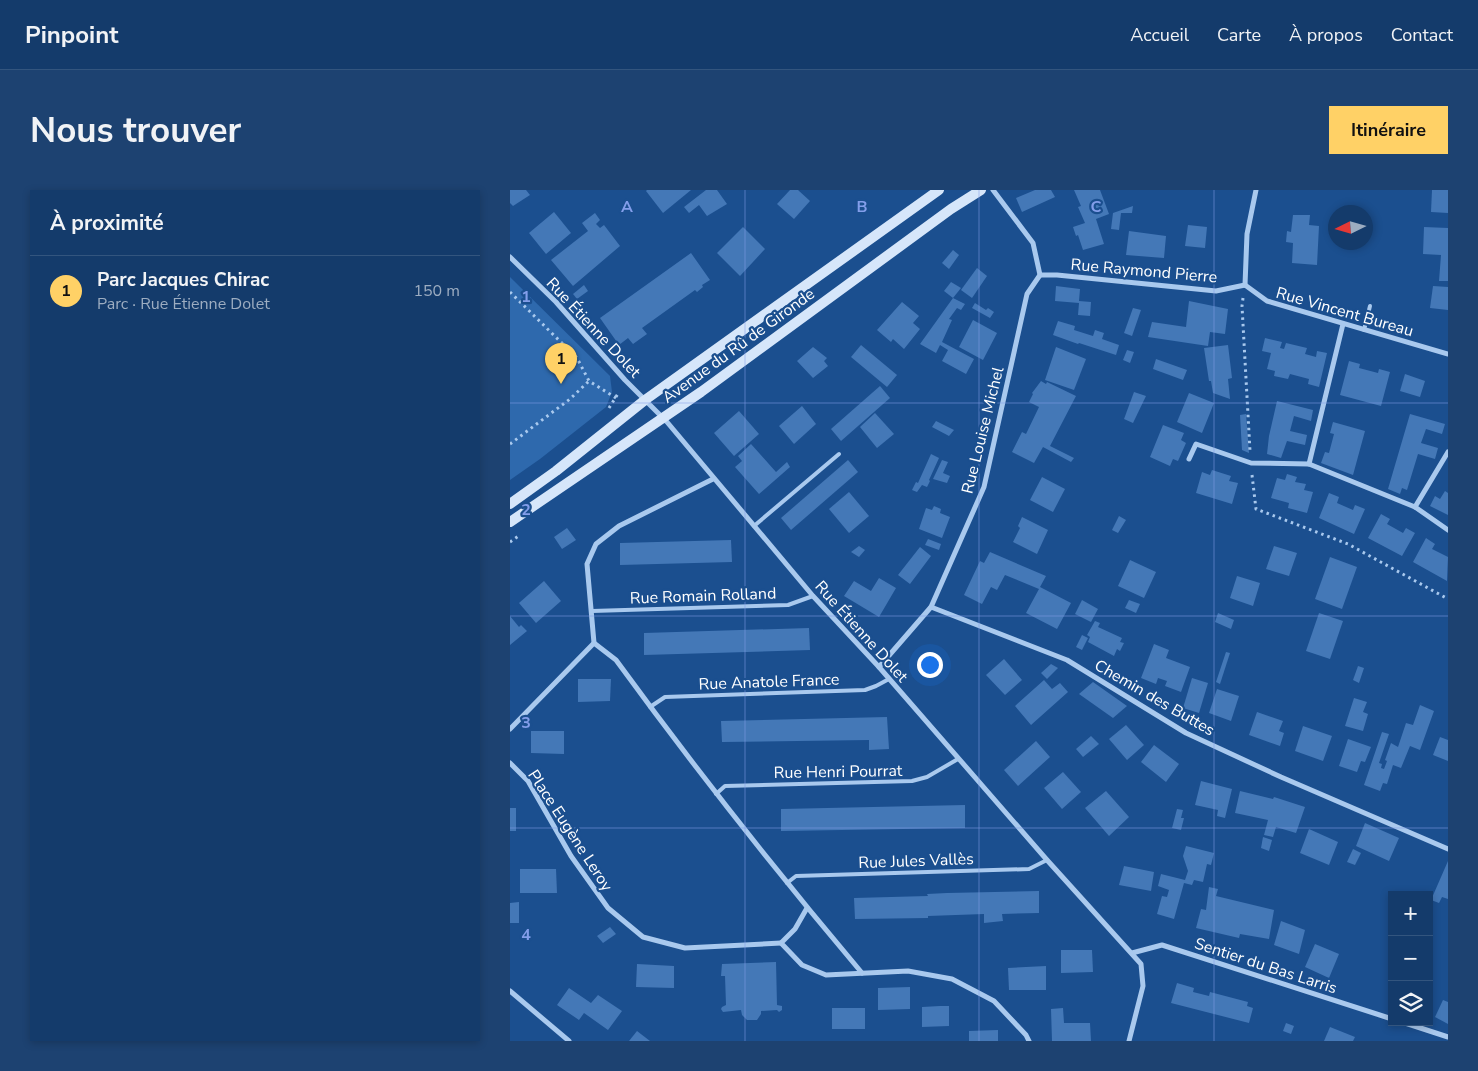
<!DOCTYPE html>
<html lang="fr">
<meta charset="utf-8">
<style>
body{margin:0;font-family:"Nunito Sans",sans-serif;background:#1d4271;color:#f1f3f6}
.controls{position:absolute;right:15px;bottom:15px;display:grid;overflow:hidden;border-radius:0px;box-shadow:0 2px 8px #0003}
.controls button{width:45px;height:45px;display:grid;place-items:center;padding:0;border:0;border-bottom:1px solid #33557e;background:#143b6b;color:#f1f3f6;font:25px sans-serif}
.compass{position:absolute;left:818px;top:15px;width:45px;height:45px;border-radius:50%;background:#143b6b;box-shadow:0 2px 8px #0003;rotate:265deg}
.you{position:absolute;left:419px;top:474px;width:18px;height:18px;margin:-12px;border:4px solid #fff;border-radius:50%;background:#1a73e8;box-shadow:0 0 0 8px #1a73e833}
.badge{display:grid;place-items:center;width:32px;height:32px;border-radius:50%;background:#ffd166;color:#111;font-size:16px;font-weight:700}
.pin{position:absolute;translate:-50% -41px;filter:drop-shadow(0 1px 2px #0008)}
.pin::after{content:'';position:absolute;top:26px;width:18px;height:15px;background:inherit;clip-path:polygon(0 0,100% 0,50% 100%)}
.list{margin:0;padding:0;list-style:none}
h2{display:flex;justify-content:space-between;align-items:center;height:65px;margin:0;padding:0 20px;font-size:21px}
h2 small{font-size:16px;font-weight:400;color:#9dadc1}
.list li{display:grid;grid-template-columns:32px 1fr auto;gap:15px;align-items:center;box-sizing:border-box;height:70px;padding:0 20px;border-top:1px solid #33557e}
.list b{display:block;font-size:19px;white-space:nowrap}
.list p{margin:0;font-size:16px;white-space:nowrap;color:#9dadc1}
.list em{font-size:16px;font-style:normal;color:#9dadc1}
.icon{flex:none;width:28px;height:28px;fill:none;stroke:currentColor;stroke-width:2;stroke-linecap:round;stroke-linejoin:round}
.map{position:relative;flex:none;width:938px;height:851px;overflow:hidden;border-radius:0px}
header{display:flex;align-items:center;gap:30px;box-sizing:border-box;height:70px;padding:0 25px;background:#143b6b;border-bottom:1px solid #33557e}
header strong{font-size:24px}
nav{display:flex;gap:28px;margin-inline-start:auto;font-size:18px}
.intro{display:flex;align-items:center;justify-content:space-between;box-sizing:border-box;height:120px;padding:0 30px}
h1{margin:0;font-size:35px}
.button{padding:12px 22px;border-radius:0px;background:#ffd166;color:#111;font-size:18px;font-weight:700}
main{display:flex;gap:30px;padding:0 30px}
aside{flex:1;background:#143b6b;border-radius:0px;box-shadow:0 2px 8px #0003}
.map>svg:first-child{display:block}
.green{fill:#2e69ad}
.building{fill:#4478b7}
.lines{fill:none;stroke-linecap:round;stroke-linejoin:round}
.path{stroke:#a9c9ee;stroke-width:3;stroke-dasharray:2.5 4;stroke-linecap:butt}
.service{stroke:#a9c9ee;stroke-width:4}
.minor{stroke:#a9c9ee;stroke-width:5}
.secondary{stroke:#d6e6fa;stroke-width:10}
.grid{fill:none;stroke:#839eea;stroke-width:1;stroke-opacity:0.55}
.labels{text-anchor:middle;stroke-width:4.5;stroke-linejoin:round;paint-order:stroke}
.street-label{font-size:16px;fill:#fff;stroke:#1b4f8f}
.grid-label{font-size:16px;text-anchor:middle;font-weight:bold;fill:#839eea;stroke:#1b4f8f;stroke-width:4.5;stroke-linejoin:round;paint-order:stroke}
</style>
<header>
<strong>Pinpoint</strong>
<nav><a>Accueil</a><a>Carte</a><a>À propos</a><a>Contact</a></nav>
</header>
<div class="intro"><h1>Nous trouver</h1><a class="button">Itinéraire</a></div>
<main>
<aside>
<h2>À proximité<small></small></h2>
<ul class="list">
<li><span class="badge">1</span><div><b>Parc Jacques Chirac</b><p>Parc · Rue Étienne Dolet</p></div><em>150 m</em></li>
</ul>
</aside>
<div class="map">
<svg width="938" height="851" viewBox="0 0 938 851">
<rect width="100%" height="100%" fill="#1b4f8f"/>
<!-- green -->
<polygon class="green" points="0,87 100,186 102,202 96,217 30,269 0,290"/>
<!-- building -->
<g class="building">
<polygon points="0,0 16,0 20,5 3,16 0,13"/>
<polygon points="137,0 181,0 153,23 136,1"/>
<polygon points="196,0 207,0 217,14 197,26 189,15 179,23 174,17"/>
<polygon points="280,0 288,0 300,11 284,29 267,14"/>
<polygon points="525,0 541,0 545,7 512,22 506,8"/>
<polygon points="564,0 590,0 599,24 586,29 594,54 573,60 568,45 566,46 563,37 575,33 568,17 571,16"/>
<polygon points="922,0 938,0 938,23 921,22"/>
<polygon points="623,16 622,23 611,23 609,40 601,39 603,23"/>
<polygon points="44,22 61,43 36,64 19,43"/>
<polygon points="85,23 90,30 86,34 90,38 94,35 110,56 63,96 41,70 78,41 72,33"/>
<polygon points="783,25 800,25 799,35 809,36 807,75 782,73 783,53 776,52 777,41 781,42"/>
<polygon points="678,35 697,37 695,58 675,56"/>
<polygon points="233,37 255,59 230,86 207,63"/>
<polygon points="914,37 938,38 938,91 929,91 931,65 913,64"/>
<polygon points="619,41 656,46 654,68 616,65"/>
<polygon points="443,60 449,65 439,79 432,73"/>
<polygon points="181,63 200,90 192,95 193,97 187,102 185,100 132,138 137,144 123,154 118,148 109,155 90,128"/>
<polygon points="467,78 477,86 462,108 451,100"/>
<polygon points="441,92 451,98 443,108 434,101"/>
<polygon points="74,95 78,101 67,109 63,104"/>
<polygon points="546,96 570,99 569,111 581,112 580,126 568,125 569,113 545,111"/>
<polygon points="923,96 938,97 938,120 920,118"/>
<polygon points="443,108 455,114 451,120 447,118 439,129 442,130 432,152 464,169 456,184 432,171 438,160 430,155 426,163 410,154"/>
<polygon points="679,111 718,119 715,144 700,142 698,156 638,147 642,132 676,137"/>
<polygon points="392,112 409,126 403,133 410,139 394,159 383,149 381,152 367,140"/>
<polygon points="465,113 476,120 478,118 484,122 480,128 462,118"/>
<polygon points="623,118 631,120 622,146 614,143"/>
<polygon points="463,130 487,143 473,170 449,157"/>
<polygon points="548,131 565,136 564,140 583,146 585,140 594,143 592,149 609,155 606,165 569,153 568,154 543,145"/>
<polygon points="755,148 772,152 770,158 774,159 776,153 797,158 795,164 806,167 807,161 817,163 809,197 798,194 799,189 780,184 778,189 764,186 765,181 757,179 761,163 752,161"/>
<polygon points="351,155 387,185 377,197 341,167"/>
<polygon points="718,155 722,188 718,189 720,209 703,203 701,191 699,191 694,158"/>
<polygon points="303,157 317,168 314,171 318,176 303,188 287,171"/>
<polygon points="546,157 576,169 564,200 535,190"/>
<polygon points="617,160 624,162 620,173 613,170"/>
<polygon points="646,169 677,180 673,190 643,179"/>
<polygon points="839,171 850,174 849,178 868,183 869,179 880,182 871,216 830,205"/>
<polygon points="895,184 915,191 910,207 890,201"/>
<polygon points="531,191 536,194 537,192 566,206 540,256 564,268 561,272 533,257 524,273 502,262 512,242 516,244 529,217 519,212 523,204 522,203"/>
<polygon points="370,196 380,208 331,251 321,239"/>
<polygon points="624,202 636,206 623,233 614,229"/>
<polygon points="679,203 704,213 692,243 667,232"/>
<polygon points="767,211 803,220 801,231 784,226 780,241 797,245 795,255 777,251 771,268 757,264 759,246"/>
<polygon points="292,216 306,234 284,254 269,236"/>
<polygon points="229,221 249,244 224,266 204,243"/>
<polygon points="365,223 384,244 367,258 350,237"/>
<polygon points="736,224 739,263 732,260 730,225"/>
<polygon points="900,224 935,234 932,244 916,239 911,253 928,258 925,269 908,264 897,300 892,298 890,304 878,299"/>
<polygon points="426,231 444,240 439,246 422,237"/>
<polygon points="823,232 855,241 843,285 811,273 815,262 819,263 824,244 820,243"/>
<polygon points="653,235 674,243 671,250 676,253 668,271 663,269 660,276 640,267"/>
<polygon points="241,254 266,282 277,272 280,277 249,304 225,277 232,271 228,266"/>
<polygon points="421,264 429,268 419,290 420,291 417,297 412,295 407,302 402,300 406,292 408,293"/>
<polygon points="338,270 348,282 281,340 271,328"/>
<polygon points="432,270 438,272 433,283 440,286 437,293 423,289"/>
<polygon points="702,280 721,286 719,291 728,293 722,314 686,303 692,282 700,285"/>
<polygon points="777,284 787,287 785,292 796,294 794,300 803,302 797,323 778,318 779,313 761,308 767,288 775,290"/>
<polygon points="532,287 555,299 543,322 520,310"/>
<polygon points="935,301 938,303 938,325 920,316 925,306 930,309"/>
<polygon points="339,302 359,326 339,343 319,319"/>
<polygon points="819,303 829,307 827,313 843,320 845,315 855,319 844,344 809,328"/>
<polygon points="424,316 431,319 430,323 440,327 432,348 409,339 416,318 422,320"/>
<polygon points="871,324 880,329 877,334 893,343 896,338 905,343 892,366 858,348"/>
<polygon points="609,326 616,330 608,343 602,340"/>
<polygon points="512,327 538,340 527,364 503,352 510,338 508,336"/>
<polygon points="57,338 66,350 52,359 44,347"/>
<polygon points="916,348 925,354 922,359 938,367 937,391 903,372"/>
<polygon points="418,349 431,354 429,360 415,355"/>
<polygon points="221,350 222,372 110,375 110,353"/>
<polygon points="349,356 355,360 349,367 341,362"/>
<polygon points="764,356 787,363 779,386 756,379"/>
<polygon points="410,357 421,366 400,394 388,385"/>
<polygon points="480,362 536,386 530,397 561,413 547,439 516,423 529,399 495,385 487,400 481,397 472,414 454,405 470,371 474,373"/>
<polygon points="820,367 847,377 832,419 805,409"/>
<polygon points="620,370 646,382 634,408 608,396"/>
<polygon points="727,386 750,393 743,416 720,408"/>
<polygon points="369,388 386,398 369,427 334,406 344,391 361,401"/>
<polygon points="34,391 51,411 26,433 9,413"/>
<polygon points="572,410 588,419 581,432 565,424"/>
<polygon points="619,410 630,414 626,423 615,418"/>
<polygon points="708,423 724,430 721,439 705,432"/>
<polygon points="809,423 833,431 820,469 796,461"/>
<polygon points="0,426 9,437 11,435 17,441 0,455"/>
<polygon points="585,431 590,433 588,437 612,448 610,452 614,453 610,461 607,459 604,466 578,452 580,447 577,445"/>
<polygon points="299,438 300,460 134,465 134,443"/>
<polygon points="572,445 578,448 572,460 566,457"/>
<polygon points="644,454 659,460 656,468 680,477 671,502 655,496 657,491 648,488 646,494 631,488"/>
<polygon points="716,462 720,463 710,494 706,492"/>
<polygon points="494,469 512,490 495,505 476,485"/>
<polygon points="541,474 548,478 537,489 531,483"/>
<polygon points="848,476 854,478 849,493 843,490"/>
<polygon points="682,488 698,493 689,523 673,518"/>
<polygon points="68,489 101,489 100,511 68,512"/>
<polygon points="534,490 542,499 550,493 558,502 521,535 505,516"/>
<polygon points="583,492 617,516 603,528 569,504"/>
<polygon points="707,499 729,506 721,531 699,523"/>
<polygon points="844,508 857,512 853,522 858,524 853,541 835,536"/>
<polygon points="910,515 924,521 910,560 900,556 891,578 883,575 877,594 873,593 870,601 854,595 872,542 879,544 869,573 872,574 871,578 874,579 877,571 875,570 881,553 888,557 896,533 903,535"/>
<polygon points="747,522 773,531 769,541 774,543 770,556 739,545"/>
<polygon points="377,527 379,559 359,560 359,550 212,552 211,531"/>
<polygon points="616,535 634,555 617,570 599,549"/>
<polygon points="793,536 822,546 813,571 785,561"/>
<polygon points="21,541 54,541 54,564 21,563"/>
<polygon points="581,546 589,554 573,567 566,559"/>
<polygon points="930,547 938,550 938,571 923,565"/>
<polygon points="838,549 861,557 855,572 851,571 847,582 829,576"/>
<polygon points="526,551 540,567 508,596 494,580"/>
<polygon points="644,555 669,574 656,592 631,572"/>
<polygon points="553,582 571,602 552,619 534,598"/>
<polygon points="691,591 722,599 715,628 707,626 708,620 685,615"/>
<polygon points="596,601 619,627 599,646 575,618"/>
<polygon points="730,601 763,609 764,607 795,617 786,643 766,637 763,647 754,645 758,630 725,623"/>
<polygon points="455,615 455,638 271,641 271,619"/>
<rect x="0" y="618" width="6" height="23"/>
<polygon points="667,619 673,620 671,628 674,628 671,640 662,638"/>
<polygon points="855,633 889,648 879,671 846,656"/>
<polygon points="799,639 828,652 819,675 790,663"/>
<polygon points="753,647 762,650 759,661 751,658"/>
<polygon points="676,656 704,663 701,675 697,674 693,692 684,690 682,695 674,693 664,729 647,724 652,706 657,707 659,700 648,696 651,684 675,690 678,681 673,666"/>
<polygon points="843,659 851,663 845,675 837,672"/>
<polygon points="938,671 938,709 932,707 929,713 921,710"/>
<polygon points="614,676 644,682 641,701 609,695"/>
<polygon points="10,679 46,679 47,703 10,703"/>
<polygon points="699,697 708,699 706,706 764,720 759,749 730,744 729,748 686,738 691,719 696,720"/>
<polygon points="529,701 529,723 492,724 493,731 474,733 474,724 418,726 418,728 345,729 344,708 418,706 417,704 437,703"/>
<polygon points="9,712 9,733 0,733 0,713"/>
<polygon points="771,731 795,740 789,764 764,755"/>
<polygon points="100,737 106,744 93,753 87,746"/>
<polygon points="805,754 829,764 819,788 795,777"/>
<polygon points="551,760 582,760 583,782 551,783"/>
<polygon points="266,772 267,815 272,816 272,820 269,822 267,820 251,821 251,824 247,830 237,830 232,825 231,820 213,822 211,819 212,817 216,815 215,786 211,786 212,774"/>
<polygon points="127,774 164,776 164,798 126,797"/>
<polygon points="536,776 536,800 499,800 498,778"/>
<polygon points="667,793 684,798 683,802 699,806 700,802 738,812 737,816 743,818 739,833 661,813"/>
<polygon points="400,797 400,819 368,820 368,798"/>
<polygon points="59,798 81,813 88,805 112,821 98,840 74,823 69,830 47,815"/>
<polygon points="933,810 938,812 938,834 925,827"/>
<polygon points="430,816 439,816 439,836 412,837 412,817"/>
<rect x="322" y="818" width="33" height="21"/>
<polygon points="553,818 554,833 580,833 581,851 542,851 541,819"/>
<polygon points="776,833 784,836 781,844 773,841"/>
<polygon points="820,837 845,847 843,851 814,851"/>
<polygon points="488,840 488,851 459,851 459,841"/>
<polygon points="127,841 140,851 119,851"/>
</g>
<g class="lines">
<!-- path -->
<g class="path">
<polyline points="0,102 67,168 79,191 106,208"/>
<polyline points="733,108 732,116 740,261"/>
<polyline points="99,218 109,202"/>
<polyline points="0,254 60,209 79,191"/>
<polyline points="742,285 746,319 838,354 938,409"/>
<polyline points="0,352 10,345"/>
</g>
<!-- service -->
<g class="service">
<polyline points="854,140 860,116"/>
<polyline points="244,336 329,264"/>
<polyline points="82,421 278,415 303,406"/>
<polyline points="140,517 155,507 355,500 366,496 379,489"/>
<polyline points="206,604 215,596 402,591 417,587 448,569"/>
<polyline points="277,693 286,686 519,679 537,670"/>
</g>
<!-- minor -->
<g class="minor">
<polyline points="0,67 46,112 115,190 157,232 303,406 369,477 537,670 631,774 633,796 619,851"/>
<polyline points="530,85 547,85 706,101 735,95"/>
<polyline points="735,95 757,111 938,164"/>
<polyline points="735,95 737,44 746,0"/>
<polyline points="679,269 686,254 741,273 799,274 905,317 938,340"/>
<polyline points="799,274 833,134"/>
<polyline points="905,317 938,262"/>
<polyline points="421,417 557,470 676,543 771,587 938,659"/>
<path d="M84 453 106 470C184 577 266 681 352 783"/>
<polyline points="369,477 421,417 474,297 517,104 530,85 523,53 483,0"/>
<polyline points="0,539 84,453 77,374 86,354 109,336 203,289"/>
<polyline points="0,573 18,591 61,666 98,718 133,747 175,758 271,753"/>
<polyline points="297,718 285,739 271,753 292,775 316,785 398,781 442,789 484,811 516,845 519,851"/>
<polyline points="622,763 652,755 882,829"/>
<polyline points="0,801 59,851"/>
<polyline points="892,832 938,847"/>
</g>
<!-- secondary -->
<g class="secondary">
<polyline points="0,314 46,281 135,210 429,0"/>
<polyline points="0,332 191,202 441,19 471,0"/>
</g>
</g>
<!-- grid -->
<path class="grid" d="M235 0V851M469 0V851M704 0V851M0 213H938M0 426H938M0 638H938"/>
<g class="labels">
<!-- street labels -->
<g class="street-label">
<text transform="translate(634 80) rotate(5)" y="6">Rue Raymond Pierre</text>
<text transform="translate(835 121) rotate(16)" y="6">Rue Vincent Bureau</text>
<text transform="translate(84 137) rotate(47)" y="6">Rue Étienne Dolet</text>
<text transform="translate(228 155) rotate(-36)" y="6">Avenue du Rû de Gironde</text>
<text transform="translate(472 240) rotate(-76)" y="6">Rue Louise Michel</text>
<text transform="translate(193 405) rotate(-2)" y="6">Rue Romain Rolland</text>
<text transform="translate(352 441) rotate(48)" y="6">Rue Étienne Dolet</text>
<text transform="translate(259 491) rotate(-2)" y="6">Rue Anatole France</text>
<text transform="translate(645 507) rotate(30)" y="6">Chemin des Buttes</text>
<text transform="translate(328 581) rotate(-1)" y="6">Rue Henri Pourrat</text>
<text transform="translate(61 640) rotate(57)" y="6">Place Eugène Leroy</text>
<text transform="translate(406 670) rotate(-2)" y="6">Rue Jules Vallès</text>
<text transform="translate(756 775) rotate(18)" y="6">Sentier du Bas Larris</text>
</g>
</g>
<g class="grid-label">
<text x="117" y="22">A</text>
<text x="352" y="22">B</text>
<text x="586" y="22">C</text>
<text x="16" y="112">1</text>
<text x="16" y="325">2</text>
<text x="16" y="538">3</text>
<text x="16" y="750">4</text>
</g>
</svg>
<div class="controls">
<button>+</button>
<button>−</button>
<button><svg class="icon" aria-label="layers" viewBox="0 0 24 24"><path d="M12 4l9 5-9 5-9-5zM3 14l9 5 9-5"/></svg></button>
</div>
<svg class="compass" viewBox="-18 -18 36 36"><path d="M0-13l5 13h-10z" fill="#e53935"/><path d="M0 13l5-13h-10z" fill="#9dadc1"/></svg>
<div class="you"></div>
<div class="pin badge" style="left:51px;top:194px">1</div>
</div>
</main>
